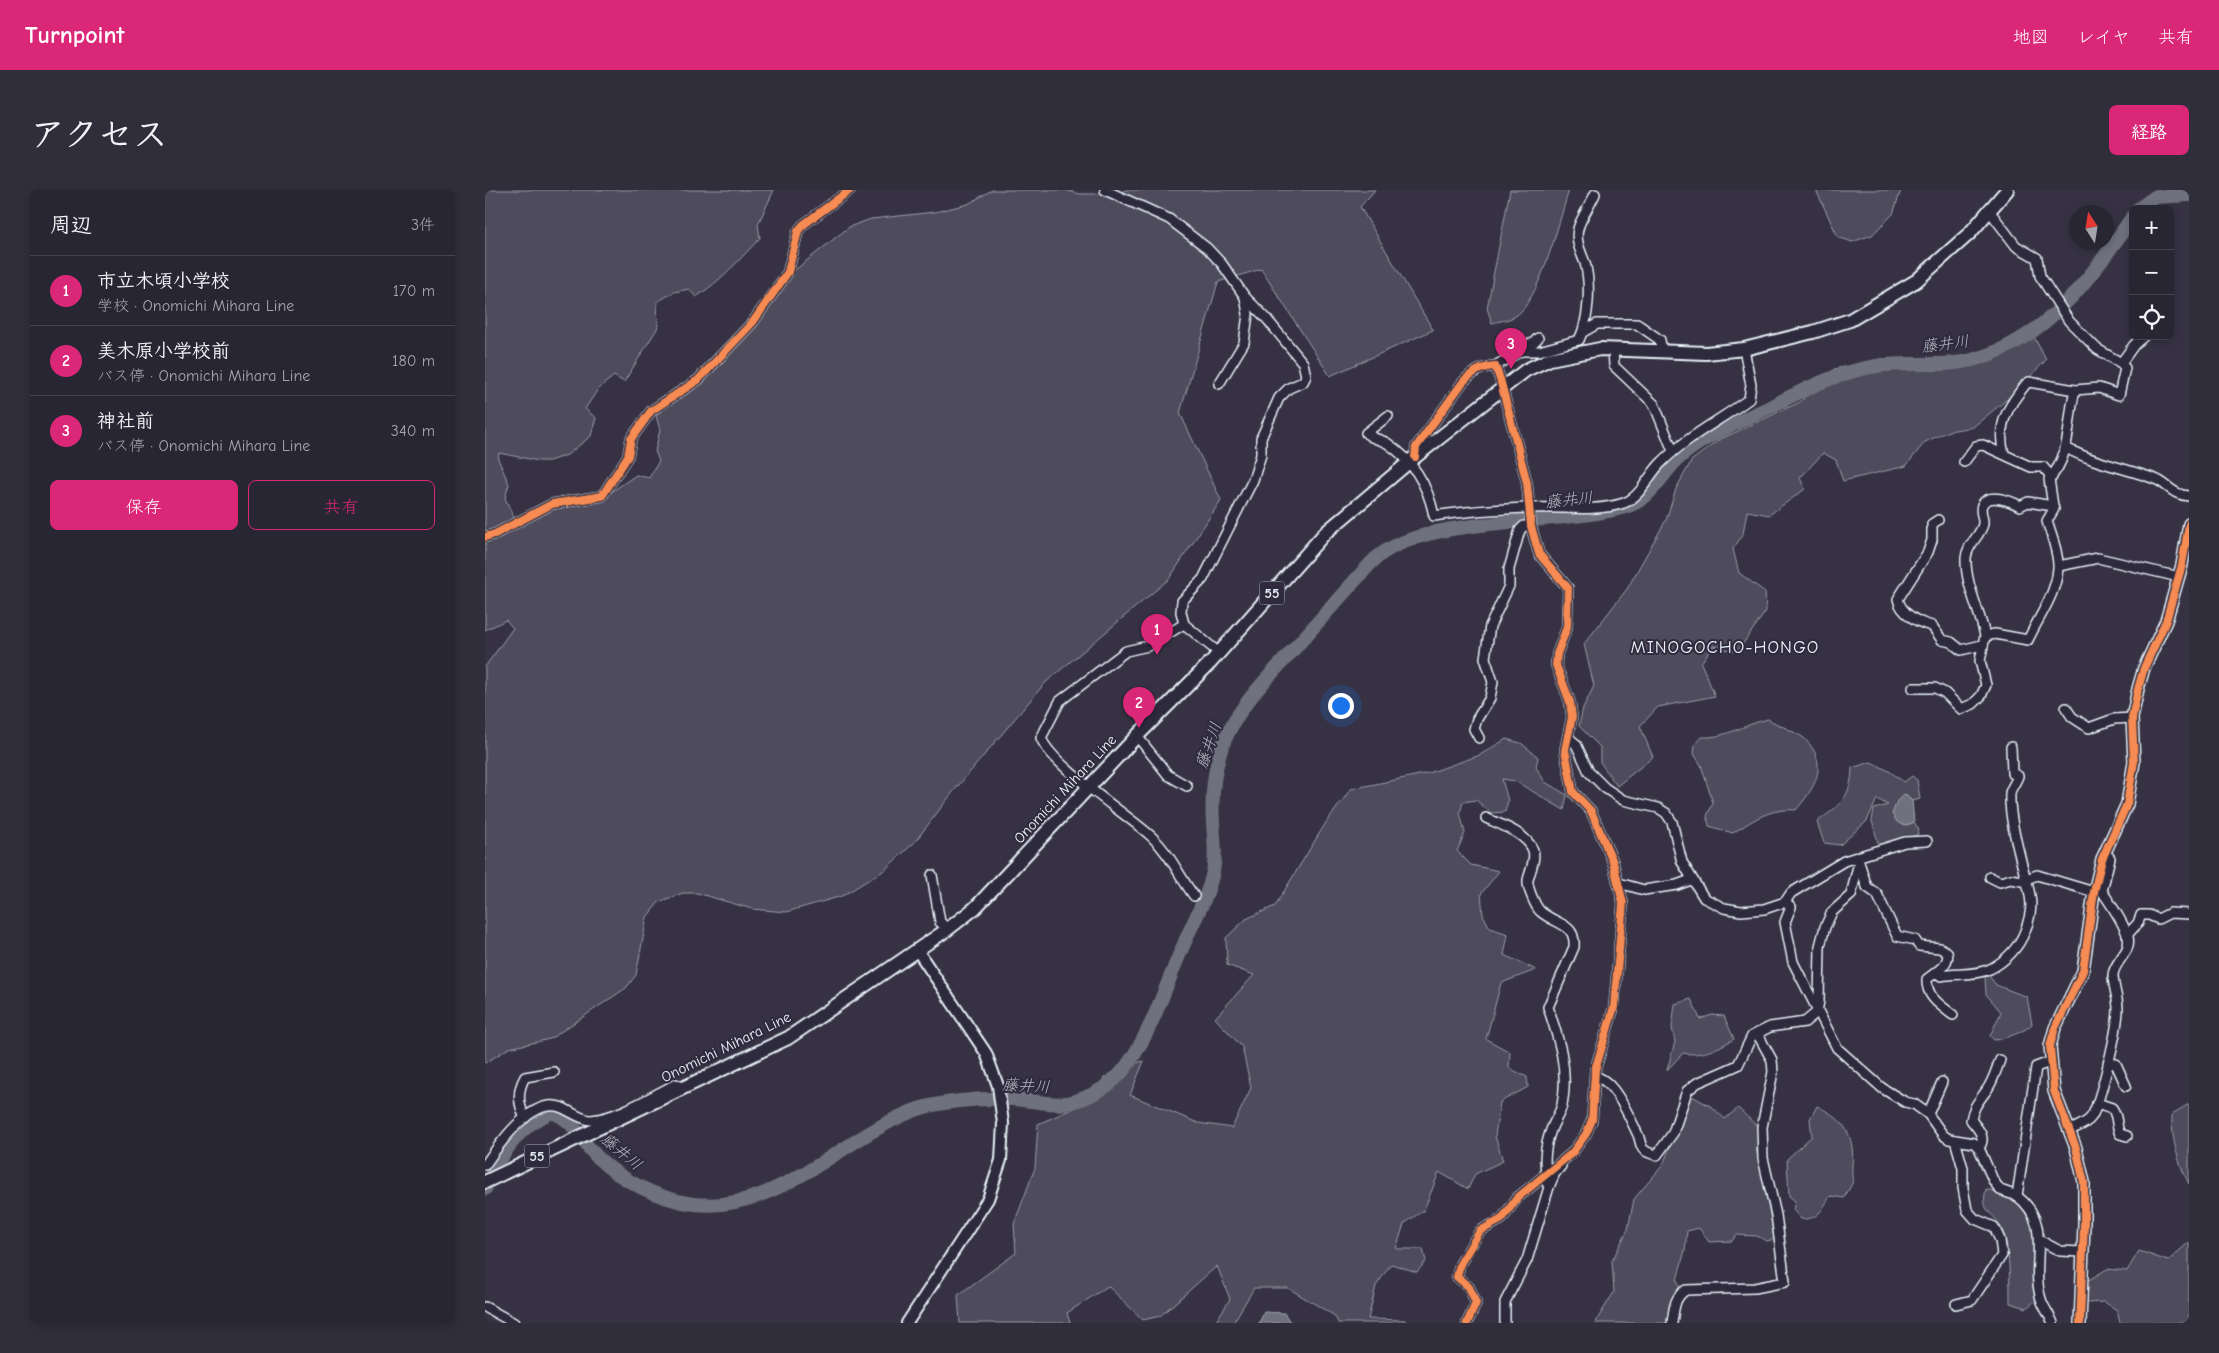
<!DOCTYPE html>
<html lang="ja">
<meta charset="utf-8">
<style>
body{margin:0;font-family:"Comic Neue","Klee One",sans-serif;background:#302e3b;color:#f1f3f6}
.controls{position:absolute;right:15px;top:15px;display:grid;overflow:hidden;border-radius:8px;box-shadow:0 2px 8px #0003}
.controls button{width:45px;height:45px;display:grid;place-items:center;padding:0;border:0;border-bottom:1px solid #44434e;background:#282633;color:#f1f3f6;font:25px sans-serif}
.compass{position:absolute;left:1584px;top:15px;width:45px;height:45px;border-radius:50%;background:#282633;box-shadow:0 2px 8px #0003;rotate:348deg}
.you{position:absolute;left:855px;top:515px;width:18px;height:18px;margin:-12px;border:4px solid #fff;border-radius:50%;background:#1a73e8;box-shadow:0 0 0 8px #1a73e833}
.badge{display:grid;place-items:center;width:32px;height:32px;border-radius:50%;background:#db2777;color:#fff;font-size:16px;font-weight:700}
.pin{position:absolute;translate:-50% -41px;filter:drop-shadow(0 1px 2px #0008)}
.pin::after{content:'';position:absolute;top:26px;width:18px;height:15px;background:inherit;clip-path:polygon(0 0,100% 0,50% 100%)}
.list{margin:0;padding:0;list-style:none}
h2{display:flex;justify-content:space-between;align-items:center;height:65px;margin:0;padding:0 20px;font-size:21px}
h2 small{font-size:16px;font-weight:400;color:#a5a5ac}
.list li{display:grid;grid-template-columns:32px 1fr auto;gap:15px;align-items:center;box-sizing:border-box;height:70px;padding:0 20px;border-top:1px solid #44434e}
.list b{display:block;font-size:19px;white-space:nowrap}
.list p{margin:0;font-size:16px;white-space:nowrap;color:#a5a5ac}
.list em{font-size:16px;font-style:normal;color:#a5a5ac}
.actions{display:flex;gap:10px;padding:15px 20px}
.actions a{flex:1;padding:11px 0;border:1px solid #db2777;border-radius:8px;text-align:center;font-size:18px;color:#db2777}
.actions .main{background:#db2777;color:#fff}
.icon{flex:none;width:28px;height:28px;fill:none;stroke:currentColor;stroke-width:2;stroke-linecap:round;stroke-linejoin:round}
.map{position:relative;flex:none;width:1704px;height:1133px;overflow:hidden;border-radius:8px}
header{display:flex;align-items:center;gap:30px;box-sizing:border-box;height:70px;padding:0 25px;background:#db2777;color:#fff}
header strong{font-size:24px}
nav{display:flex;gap:28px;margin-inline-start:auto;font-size:18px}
.intro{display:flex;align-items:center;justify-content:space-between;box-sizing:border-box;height:120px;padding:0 30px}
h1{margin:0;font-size:35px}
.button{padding:12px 22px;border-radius:8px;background:#db2777;color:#fff;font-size:18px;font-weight:700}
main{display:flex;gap:30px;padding:0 30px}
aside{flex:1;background:#282633;border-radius:8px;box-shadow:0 2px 8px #0003}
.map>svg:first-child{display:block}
.green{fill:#4d4b5c;stroke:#9a9eaa}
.water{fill:#70717f;stroke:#a0a4af}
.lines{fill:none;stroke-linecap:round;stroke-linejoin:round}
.river{stroke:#70717f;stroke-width:14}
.minor-casing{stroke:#e8f1f8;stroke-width:12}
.tertiary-casing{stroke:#e8f1f8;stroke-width:14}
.primary-casing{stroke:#e8f1f8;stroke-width:16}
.minor{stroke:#2f2a3d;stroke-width:9}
.tertiary{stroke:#2f2a3d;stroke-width:10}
.primary{stroke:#2f2a3d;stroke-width:12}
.cycleway-casing{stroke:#2f2a3d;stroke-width:11}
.cycleway{stroke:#f68b52;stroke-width:8}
.labels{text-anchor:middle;stroke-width:4;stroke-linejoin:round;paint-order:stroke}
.shield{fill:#2f2a3d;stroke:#b0b5c0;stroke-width:1}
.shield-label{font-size:14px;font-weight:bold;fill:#e8f1f8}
.street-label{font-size:15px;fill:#e8f1f8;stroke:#2f2a3d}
.water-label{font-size:16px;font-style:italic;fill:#b2b7c2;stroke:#2f2a3d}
.quarter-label{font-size:18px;letter-spacing:1px;fill:#e8f1f8;stroke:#2f2a3d}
</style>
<header>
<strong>Turnpoint</strong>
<nav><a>地図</a><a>レイヤ</a><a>共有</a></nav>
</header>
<div class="intro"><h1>アクセス</h1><a class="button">経路</a></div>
<main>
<aside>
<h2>周辺<small>3件</small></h2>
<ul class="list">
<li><span class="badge">1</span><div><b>市立木頃小学校</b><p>学校 · Onomichi Mihara Line</p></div><em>170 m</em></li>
<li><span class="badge">2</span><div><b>美木原小学校前</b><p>バス停 · Onomichi Mihara Line</p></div><em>180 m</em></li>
<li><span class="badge">3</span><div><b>神社前</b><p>バス停 · Onomichi Mihara Line</p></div><em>340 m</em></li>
</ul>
<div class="actions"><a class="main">保存</a><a>共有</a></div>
</aside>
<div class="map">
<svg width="1704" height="1133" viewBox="0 0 1704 1133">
<rect width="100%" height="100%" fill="#363244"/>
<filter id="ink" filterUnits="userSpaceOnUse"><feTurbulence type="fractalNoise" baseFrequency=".02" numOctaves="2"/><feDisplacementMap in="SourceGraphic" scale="10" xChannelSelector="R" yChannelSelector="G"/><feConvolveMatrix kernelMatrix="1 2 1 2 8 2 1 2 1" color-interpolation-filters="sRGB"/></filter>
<g filter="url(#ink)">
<!-- green -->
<g class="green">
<path d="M0 0H289L273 34 275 48C255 69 236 91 211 107L204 99 189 102 172 112 173 137 139 192 129 186 113 199 100 219 111 228 106 246 82 265 64 271H54L14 263 13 269 24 294 20 308 30 330 0 345Z"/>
<polygon points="507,0 580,0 595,4 631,4 641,0 890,0 875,17 948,140 845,186 776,79 733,92 695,223 736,310 684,389 560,493 468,602 429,653 398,681 357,706 301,722 267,719 212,703 198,703 174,712 162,727 151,785 141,798 65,849 24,858 0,873 0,477 28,438 21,430 0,440 0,352 71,316 116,309 151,285 164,288 174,271 170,261 175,240 170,222 216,193 264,141 310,80 364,37 386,29 450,22 483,14"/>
<path d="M1025 0H1084C1075 28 1054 114 1029 127 1023 130 1014 131 1007 133L1002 118Z"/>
<polygon points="1331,0 1416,0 1408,24 1387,45 1367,52 1353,47"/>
<polygon points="1547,143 1561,170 1526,206 1488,237 1464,241 1440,252 1421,276 1358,291 1351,270 1338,263 1315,288 1320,299 1284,325 1262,321 1258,344 1248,359 1254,383 1280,402 1281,421 1252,462 1228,456 1216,473 1230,506 1173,517 1155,536 1168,567 1132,596 1115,572 1115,557 1094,536 1098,518 1109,496 1099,454 1142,399 1181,330 1191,299 1207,270 1234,250 1315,212 1349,179 1395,169 1510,167"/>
<path d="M1283 529C1291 534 1315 544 1320 549 1345 574 1330 598 1311 620 1285 618 1270 629 1248 643L1224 636 1222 626 1228 613 1216 575 1209 564 1210 554 1216 547C1239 549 1260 534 1283 529Z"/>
<polygon points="1021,549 1036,553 1053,567 1051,577 1060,592 1082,605 1079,620 1030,591 1017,589 1023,611 1020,622 1006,623 991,610 978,612 975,623 980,643 972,661 986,675 1014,681 996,704 998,725 1005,738 1023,744 1019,765 1051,780 1016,793 1001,849 1025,862 1024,878 1042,887 1043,897 1015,912 1010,946 1018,971 990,984 983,999 954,982 939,1020 919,1034 911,1059 938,1059 941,1071 932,1082 906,1074 891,1096 883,1129 920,1130 921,1133 853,1133 850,1126 803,1098 769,1098 748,1133 730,1133 745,1109 732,1076 675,1126 658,1130 623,1096 582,1123 585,1133 475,1133 473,1105 531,1063 529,1034 550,978 553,934 601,913 619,888 637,876 659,871 645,905 713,933 747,938 766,898 757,857 730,828 769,785 742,775 741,748 761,729 790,716 842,631 866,599 944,583 995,565"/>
<path d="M1386 572 1404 581 1419 592 1427 586 1432 590 1435 609 1427 611 1421 604 1412 611 1420 636 1429 632 1434 640 1432 645 1394 656 1387 631 1389 619 1403 615 1392 609 1382 631 1355 655 1339 653 1332 632C1355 615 1366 608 1367 578Z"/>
<path d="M1504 786 1511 795 1542 807 1547 834C1542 841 1517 850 1509 850L1505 846 1516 822 1501 804 1500 787Z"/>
<path d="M1206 809 1215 829 1227 825 1239 826 1249 849C1233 858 1217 867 1198 863L1182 880 1190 852 1187 838 1190 814Z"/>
<polygon points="1205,905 1227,917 1240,929 1253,918 1277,941 1271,958 1290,1049 1282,1051 1272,1046 1251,1045 1247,1051 1224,1052 1214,1038 1202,1041 1200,1060 1192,1090 1195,1096 1188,1107 1184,1133 1110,1133 1129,1102 1127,1071 1143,1039 1149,1009 1178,975"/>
<path d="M1704 914V994C1693 973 1686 948 1687 924Z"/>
<path d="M1332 916C1350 925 1364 935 1367 957 1369 968 1365 979 1368 992L1359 1008 1345 1006C1337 1020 1333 1030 1316 1029L1308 1020 1310 1011 1304 1006 1302 969 1327 946 1325 929Z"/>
<path d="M1501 999 1532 1008 1548 1030 1553 1108 1542 1118 1525 1113C1525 1094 1525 1056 1517 1039 1508 1020 1495 1024 1501 999Z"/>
<polygon points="1704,1052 1704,1133 1635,1133 1632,1120 1619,1112 1601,1113 1602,1091 1622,1079 1642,1081 1654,1061 1683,1071"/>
</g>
<!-- water -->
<g class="water">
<polygon points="1419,604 1427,611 1429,632 1420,636 1412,632 1407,624 1412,611"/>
<polygon points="779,1122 799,1123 806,1133 774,1133"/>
</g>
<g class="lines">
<!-- river -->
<g class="river">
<polyline points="1653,19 1670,7 1704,5"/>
<path d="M0 999C16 966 31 936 67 922 87 930 92 942 104 958 125 984 161 1003 193 1011 281 1033 349 954 423 923 450 911 497 908 527 909 561 911 574 921 608 904 622 897 632 889 641 877 667 842 681 794 699 754 709 729 726 702 729 675 731 661 729 648 728 633 726 602 729 570 744 541 759 510 786 485 809 459 835 430 860 401 886 373 933 323 1073 337 1140 317 1166 310 1175 286 1193 269 1216 247 1256 231 1285 217 1318 200 1355 181 1392 176 1424 171 1456 178 1487 170 1561 151 1608 86 1648 26"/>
</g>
<!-- minor casing -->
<g class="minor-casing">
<g id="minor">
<polyline points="620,0 684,29 722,58 737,74 760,107 763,124 759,153 734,194"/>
<path d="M1503 19 1531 56 1552 68 1555 86 1584 131 1612 159 1636 173 1640 178 1634 205 1614 198 1590 200 1544 192 1541 194C1523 216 1511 235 1519 264"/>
<polyline points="1098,142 1112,134 1152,134 1175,150 1177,162"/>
<polyline points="1031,158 1048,153 1053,148"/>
<polyline points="1128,160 1129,176 1169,214 1188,261"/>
<polyline points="1636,173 1649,155 1659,146"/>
<path d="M1010 176 1036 161H1054L1094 150C1104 130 1106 95 1100 73 1096 62 1090 51 1093 39 1095 29 1106 14 1110 4"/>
<path d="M903 226 881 243C887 249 895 249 902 253 929 271 943 295 949 326 981 321 1012 319 1044 318 1076 316 1108 323 1139 313 1157 306 1163 285 1177 272 1203 246 1234 231 1264 209L1266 195 1259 159"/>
<path d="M1581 258C1609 273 1640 278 1670 289 1683 294 1687 305 1704 306"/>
<path d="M930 267 931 257 978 192C987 182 996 177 1010 176L1015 189 1042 293 1046 336 1054 364 1083 398 1082 437 1072 464 1071 475 1085 512 1087 527 1080 560 1088 602 1106 621 1128 672 1138 713 1129 817 1110 880 1107 930 1101 944 1087 963 1032 1008 1017 1029 995 1041 975 1074 972 1087 984 1097 991 1113 982 1133"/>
<polyline points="1479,272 1491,256 1498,255 1546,277 1558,277 1567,287"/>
<path d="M1568 316 1564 289C1587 266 1582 229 1590 200"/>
<path d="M1453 330 1447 334V350L1443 362 1413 409C1416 424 1434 433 1447 436L1457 450 1466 452 1476 460 1497 455"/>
<polyline points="0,347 10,344 67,314 117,306 143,266 146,249 166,221 213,190 268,132 303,82 313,41 318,35 365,0"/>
<polyline points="1574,376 1613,368 1694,387"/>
<polyline points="699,434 696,422 697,411 718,389 768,290 776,265 776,248 794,208 804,198 818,192 821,186 818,173 781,128 760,107"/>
<path d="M1428 498H1450L1460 503 1476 519 1488 514 1496 506 1501 495 1495 471 1500 446 1510 444 1543 450C1554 426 1571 405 1573 378 1574 364 1566 345 1562 331L1569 319 1568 316 1543 312 1535 316C1526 311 1503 302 1497 315 1494 321 1499 328 1498 334 1495 347 1482 354 1481 368 1480 394 1495 421 1500 446"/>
<polyline points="1581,518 1587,527 1604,538 1629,529 1647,528"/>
<polyline points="652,546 683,585 702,596"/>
<polyline points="994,548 989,539 992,529 1005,508 1008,492 1000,468 1005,436 1024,396 1024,379 1035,340 1039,336 1046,336"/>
<polyline points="1084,548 1091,554 1104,582 1120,598 1138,610 1173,618 1181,623 1187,632 1197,672 1219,708 1239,718 1256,721 1279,719 1300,712 1306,703 1359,671 1420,652 1442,651"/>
<path d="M1001 628C1016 635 1041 643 1048 660 1051 669 1045 681 1043 690 1042 697 1050 716 1055 721 1070 735 1091 732 1089 757L1063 817C1074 850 1084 880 1077 915 1075 924 1069 931 1066 940 1059 958 1059 974 1062 993L1064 997"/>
<path d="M1374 672 1382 697 1392 704 1412 746 1430 750 1434 756 1455 758 1462 762C1466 774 1451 782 1442 789 1441 807 1455 815 1468 825"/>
<polyline points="447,685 455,732 463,739"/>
<polyline points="1505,687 1515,692 1526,689 1537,691 1552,685 1609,702"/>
<polyline points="1134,693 1159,700 1192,695 1203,691"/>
<path d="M709 706C694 686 686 665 667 647 641 623 568 577 556 548L575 511 641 461 663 456 699 434 734 463"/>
<polyline points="1300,712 1306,717 1300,732 1308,772 1352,858 1397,898 1420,912 1429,914 1443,924 1458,945 1464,949 1489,953 1494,958 1508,990 1515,1000 1532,1006 1551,877 1565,872"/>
<polyline points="1642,745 1653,733 1656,725 1664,725 1673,729 1685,723 1704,724"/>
<path d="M1451 782 1456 786C1471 783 1490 786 1505 779 1521 771 1534 757 1540 741 1552 711 1543 700 1536 671 1531 651 1524 624 1525 603 1526 598 1531 592 1533 586L1527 583 1526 557"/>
<polyline points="1623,873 1631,874 1641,896"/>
<path d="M1111 887C1129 890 1145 928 1153 945 1155 949 1155 955 1158 959 1162 963 1167 964 1172 965L1188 943 1202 901 1212 893 1253 875 1267 846 1285 837 1320 832 1332 822 1334 811 1335 756 1340 737 1347 722 1366 705 1374 672 1372 667"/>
<path d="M1612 913 1627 918C1634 928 1630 935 1635 944L1642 946"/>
<polyline points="1443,924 1457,892"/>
<path d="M40 928C33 913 32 901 40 887L69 882"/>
<path d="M1585 940C1593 936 1602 934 1607 926 1616 909 1633 839 1633 819 1633 807 1628 796 1628 785 1629 771 1647 762 1643 747 1638 731 1626 715 1617 701L1625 668 1620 663"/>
<polyline points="1470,950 1478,978 1478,998 1482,1020 1490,1029 1509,1037 1515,1050 1517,1065 1487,1110 1471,1114"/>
<path d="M1494 958C1502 947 1493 939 1486 930 1488 917 1494 911 1501 901 1508 892 1511 880 1515 870"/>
<path d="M0 975C13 956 46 907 75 917 84 920 96 930 106 930 133 928 167 906 191 894L198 898"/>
<path d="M1532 1006C1570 1035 1543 1074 1557 1112 1560 1119 1565 1126 1568 1133"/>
<polyline points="1554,1050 1575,1061 1598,1062"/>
<polyline points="0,1117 29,1133"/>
<polyline points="1020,1133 1020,1112 1042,1070 1064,997 1070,983 1076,976"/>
<path d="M1187 1133C1189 1119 1189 1107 1201 1100L1270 1098 1300 1092 1291 1025 1278 968 1277 937 1288 882 1287 870 1272 843"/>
</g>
</g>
<!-- tertiary casing -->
<g class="tertiary-casing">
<g id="tertiary">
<polyline points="422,1133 503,1009 516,970 518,933 513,896 501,863 432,760"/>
<polyline points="1595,1133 1599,1035 1599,992 1591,958 1569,901 1565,856 1570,838 1598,781 1609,702 1617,669 1642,614 1649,572 1647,528 1653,499 1659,478 1681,431 1697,375 1704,334"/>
</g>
</g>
<!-- primary casing -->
<g class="primary-casing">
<polyline id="primary" points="0,992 303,848 463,739 490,718 652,546 726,472 840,343 930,267 1041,180 1065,169 1115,159 1221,163 1259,159 1328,142 1365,130 1431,91 1485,43 1522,0"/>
</g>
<!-- minor -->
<use href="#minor" class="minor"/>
<!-- tertiary -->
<use href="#tertiary" class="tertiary"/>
<!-- primary -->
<use href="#primary" class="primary"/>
<!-- cycleway casing -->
<g class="cycleway-casing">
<g id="cycleway">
<path d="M930 267 931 257 978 192C987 182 996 177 1010 176L1015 189 1042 293 1046 336 1054 364 1083 398 1082 437 1072 464 1071 475 1085 512 1087 527 1080 560 1088 602 1106 621 1128 672 1138 713 1129 817 1110 880 1107 930 1101 944 1087 963 1032 1008 1017 1029 995 1041 975 1074 972 1087 984 1097 991 1113 982 1133"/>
<polyline points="0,347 10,344 67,314 117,306 143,266 146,249 166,221 213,190 268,132 303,82 313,41 318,35 365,0"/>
<polyline points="1595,1133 1599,1035 1599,992 1591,958 1569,901 1565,856 1570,838 1598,781 1609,702 1617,669 1642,614 1649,572 1647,528 1653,499 1659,478 1681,431 1697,375 1704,334"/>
</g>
</g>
<!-- cycleway -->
<use href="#cycleway" class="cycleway"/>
</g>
</g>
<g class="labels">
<!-- shield labels -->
<g class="shield">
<rect x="774.5" y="391.5" width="25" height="23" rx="4"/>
<rect x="39.5" y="954.5" width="25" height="23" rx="4"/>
</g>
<g class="shield-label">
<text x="787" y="408">55</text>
<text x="52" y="971">55</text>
</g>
<!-- street labels -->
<g class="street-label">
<text transform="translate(580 599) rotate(-47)" y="5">Onomichi Mihara Line</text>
<text transform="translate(241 857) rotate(-26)" y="5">Onomichi Mihara Line</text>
</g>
<!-- water labels -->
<g class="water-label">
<text transform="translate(1460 153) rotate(-7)" y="6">藤井川</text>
<text transform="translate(1084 309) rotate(-6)" y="6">藤井川</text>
<text transform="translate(723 555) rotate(-71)" y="6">藤井川</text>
<text transform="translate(541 895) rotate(3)" y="6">藤井川</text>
<text transform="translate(137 961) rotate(40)" y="6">藤井川</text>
</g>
<!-- quarter labels -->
<g class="quarter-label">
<text x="1240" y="463">MINOGOCHO-HONGO</text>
</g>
</g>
</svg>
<div class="controls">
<button>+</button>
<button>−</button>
<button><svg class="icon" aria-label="locate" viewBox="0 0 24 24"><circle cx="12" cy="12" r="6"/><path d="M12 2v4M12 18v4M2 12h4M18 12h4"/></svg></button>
</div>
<svg class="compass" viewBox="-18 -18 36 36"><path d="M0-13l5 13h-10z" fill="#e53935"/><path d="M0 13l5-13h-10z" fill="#a5a5ac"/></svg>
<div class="you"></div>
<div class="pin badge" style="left:672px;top:465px">1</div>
<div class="pin badge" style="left:654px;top:538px">2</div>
<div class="pin badge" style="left:1026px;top:179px">3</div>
</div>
</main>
